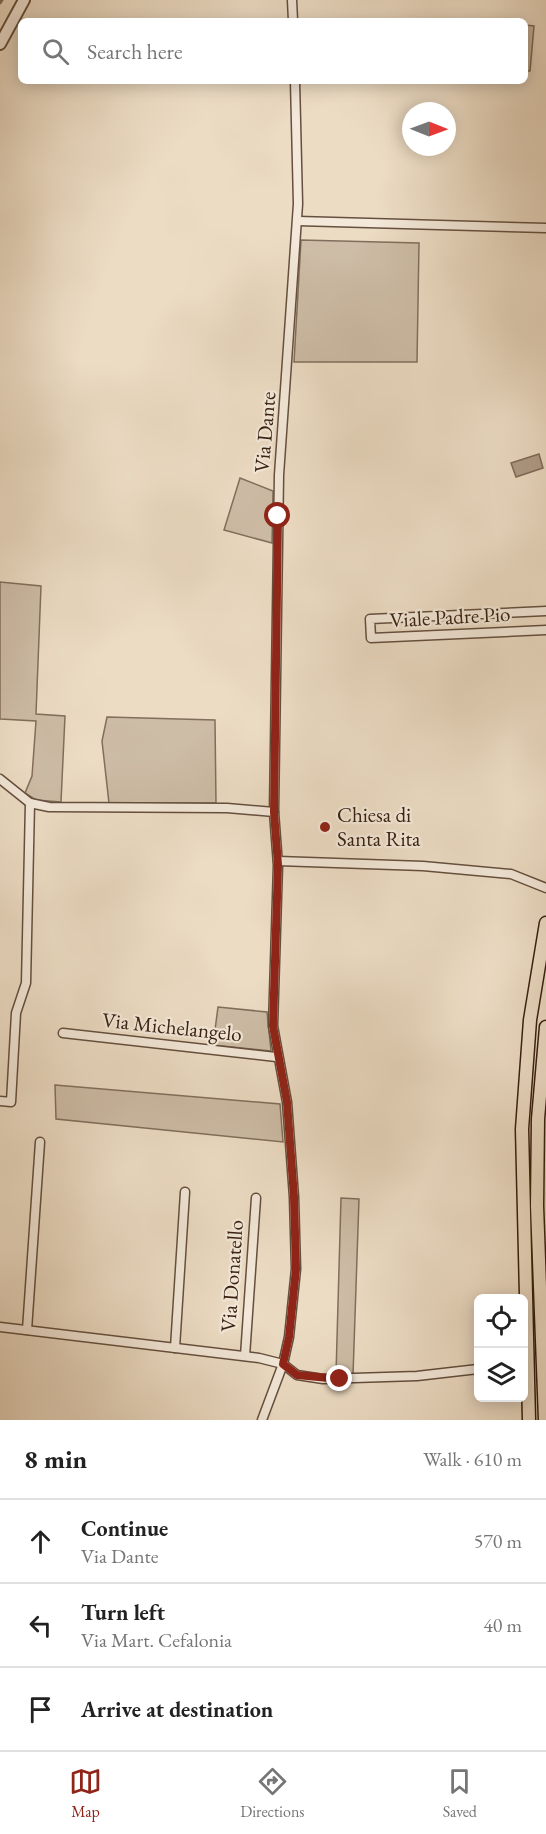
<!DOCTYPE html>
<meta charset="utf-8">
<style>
body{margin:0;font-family:"EB Garamond",serif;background:#f6f6f6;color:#222}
.controls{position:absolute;right:18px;bottom:18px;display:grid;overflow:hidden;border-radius:9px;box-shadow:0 3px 15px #0003}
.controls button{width:54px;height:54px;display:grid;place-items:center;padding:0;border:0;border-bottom:2px solid #e0e0e0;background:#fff;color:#222;font:30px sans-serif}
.compass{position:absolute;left:402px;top:102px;width:54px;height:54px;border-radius:50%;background:#fff;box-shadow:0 3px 15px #0003;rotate:91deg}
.stop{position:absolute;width:18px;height:18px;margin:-14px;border:4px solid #8f2418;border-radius:50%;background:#fff}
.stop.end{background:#8f2418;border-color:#fff;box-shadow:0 2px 6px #0008}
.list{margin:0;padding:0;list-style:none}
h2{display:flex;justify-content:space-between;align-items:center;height:78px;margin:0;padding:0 24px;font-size:26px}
h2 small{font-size:20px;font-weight:400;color:#767676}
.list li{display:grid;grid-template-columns:39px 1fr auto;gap:18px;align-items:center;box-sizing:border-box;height:84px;padding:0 24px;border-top:2px solid #e0e0e0}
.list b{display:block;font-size:22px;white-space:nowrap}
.list p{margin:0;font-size:20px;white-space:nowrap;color:#767676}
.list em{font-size:20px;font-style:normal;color:#767676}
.icon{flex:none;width:33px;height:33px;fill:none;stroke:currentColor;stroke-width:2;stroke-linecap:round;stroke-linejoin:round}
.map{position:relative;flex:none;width:546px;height:1420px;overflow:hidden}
.search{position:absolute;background:#fff;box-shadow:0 3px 15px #0003;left:18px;right:18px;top:18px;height:66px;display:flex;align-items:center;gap:15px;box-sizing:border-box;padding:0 21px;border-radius:9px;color:#767676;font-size:22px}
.sheet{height:330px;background:#fff}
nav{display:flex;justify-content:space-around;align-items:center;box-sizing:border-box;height:84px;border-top:2px solid #e0e0e0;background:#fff;font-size:16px;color:#767676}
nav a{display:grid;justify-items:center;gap:3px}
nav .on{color:#8f2418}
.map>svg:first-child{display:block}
.green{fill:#cdbca6;stroke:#826e5c;stroke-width:1.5}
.water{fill:#af9c87;stroke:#7f6a58;stroke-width:1.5}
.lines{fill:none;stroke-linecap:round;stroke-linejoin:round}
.stream{stroke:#7f6a58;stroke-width:3}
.minor-casing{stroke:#654f3e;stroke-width:11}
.tertiary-casing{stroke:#654f3e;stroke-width:14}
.primary-casing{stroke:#382011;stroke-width:15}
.minor{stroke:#f3e8d9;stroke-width:8}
.tertiary{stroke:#f3e8d9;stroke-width:10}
.primary{stroke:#ecdcc4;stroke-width:12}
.route{stroke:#8f2418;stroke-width:8}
.poi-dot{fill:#8f2418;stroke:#f3e8d9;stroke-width:2}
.labels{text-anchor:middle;stroke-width:4.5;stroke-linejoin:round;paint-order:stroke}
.street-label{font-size:21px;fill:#382011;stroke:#f3e8d9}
.poi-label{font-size:21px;fill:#382011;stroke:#f3e8d9;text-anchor:start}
</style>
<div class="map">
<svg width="546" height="1420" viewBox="0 0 546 1420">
<rect width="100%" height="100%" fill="#ecdcc4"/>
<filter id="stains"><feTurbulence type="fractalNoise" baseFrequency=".00333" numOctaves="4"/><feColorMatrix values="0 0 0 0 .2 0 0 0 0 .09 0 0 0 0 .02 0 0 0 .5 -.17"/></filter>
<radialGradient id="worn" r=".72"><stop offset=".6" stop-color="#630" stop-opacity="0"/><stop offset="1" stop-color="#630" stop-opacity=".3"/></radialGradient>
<!-- green -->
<g class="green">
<polygon points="525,25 534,26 530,71 525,71"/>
<polygon points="301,240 419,243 417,362 294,362"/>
<polygon points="240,478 273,491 272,543 224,530"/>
<polygon points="0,582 41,586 36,714 65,716 61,802 36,800 25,793 32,776 36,721 0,719"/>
<polygon points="107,717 215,720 216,803 109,803 102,741"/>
<polygon points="218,1007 267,1012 271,1051 213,1045"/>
<polygon points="55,1085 280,1104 283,1142 56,1119"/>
<polygon points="341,1198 359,1199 353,1375 336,1374"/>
</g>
<!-- water -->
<polygon class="water" points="539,454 543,468 516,477 511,463"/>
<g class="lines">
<!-- stream -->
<polyline class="stream" points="0,3 2,0"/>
<!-- minor casing -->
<g class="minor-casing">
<g id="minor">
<polyline points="292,0 293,21"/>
<polyline points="298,221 546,228"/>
<polyline points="546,611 370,619 371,638 546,630"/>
<polyline points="0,779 30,803 49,807 227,808 274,812"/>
<polyline points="278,861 423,866 511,874 546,888"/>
<polyline points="63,1033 276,1057"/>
<polyline points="0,1101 11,1102 16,1013 26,983 30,803"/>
<polyline points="0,1327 259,1358 283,1364 297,1375 323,1379 417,1376 478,1369"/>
<polyline points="27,1330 40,1142"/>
<polyline points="175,1348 185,1192"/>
<polyline points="245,1356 256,1198"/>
<polyline points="262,1420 283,1364 289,1337 296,1269 294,1197 287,1102 273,1026 278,865 274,812 279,475 298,204 295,81"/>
</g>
</g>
<!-- tertiary casing -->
<g class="tertiary-casing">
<polyline id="tertiary" points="0,44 24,0"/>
</g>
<!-- primary casing -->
<g class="primary-casing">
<g id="primary">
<polyline points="529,1420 522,1129 530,1020 546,923"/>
<polyline points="545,1420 537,1206 538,1119 546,1027"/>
</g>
</g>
<!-- minor -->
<use href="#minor" class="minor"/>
<!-- tertiary -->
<use href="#tertiary" class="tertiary"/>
<!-- primary -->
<use href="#primary" class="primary"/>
</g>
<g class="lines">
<!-- route -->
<polyline class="route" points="278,516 274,812 278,865 273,1026 287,1102 294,1197 296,1269 289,1337 283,1364 297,1375 340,1379"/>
</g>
<!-- markers -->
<circle class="poi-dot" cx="325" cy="827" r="6"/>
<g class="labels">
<!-- street labels -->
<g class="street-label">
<text transform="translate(265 432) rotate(-85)" y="7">Via Dante</text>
<text transform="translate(450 617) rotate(-3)" y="7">Viale Padre Pio</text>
<text transform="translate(172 1027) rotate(6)" y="7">Via Michelangelo</text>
<text transform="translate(232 1276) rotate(-86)" y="7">Via Donatello</text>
</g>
<!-- poi labels -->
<g class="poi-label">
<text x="337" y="822">Chiesa di<tspan x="337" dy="24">Santa Rita</tspan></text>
</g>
</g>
<rect width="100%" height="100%" filter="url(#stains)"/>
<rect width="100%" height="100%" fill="url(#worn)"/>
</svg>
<div class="controls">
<button><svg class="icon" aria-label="locate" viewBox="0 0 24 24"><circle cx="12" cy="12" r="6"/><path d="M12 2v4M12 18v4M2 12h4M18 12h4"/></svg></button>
<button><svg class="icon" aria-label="layers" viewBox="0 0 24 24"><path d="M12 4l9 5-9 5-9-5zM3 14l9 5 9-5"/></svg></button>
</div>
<svg class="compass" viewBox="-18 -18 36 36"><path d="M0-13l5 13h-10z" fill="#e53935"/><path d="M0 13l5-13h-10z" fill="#767676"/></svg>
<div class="stop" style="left:278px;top:516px"></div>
<div class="stop end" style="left:340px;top:1379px"></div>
<div class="search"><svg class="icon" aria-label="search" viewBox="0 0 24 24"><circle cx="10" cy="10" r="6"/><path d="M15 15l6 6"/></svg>Search here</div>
</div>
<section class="sheet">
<h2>8 min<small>Walk · 610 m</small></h2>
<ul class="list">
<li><svg class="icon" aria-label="ahead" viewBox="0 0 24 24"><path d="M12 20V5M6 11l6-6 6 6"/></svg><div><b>Continue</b><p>Via Dante</p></div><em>570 m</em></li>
<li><svg class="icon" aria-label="left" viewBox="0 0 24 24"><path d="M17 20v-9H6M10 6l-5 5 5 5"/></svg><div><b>Turn left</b><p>Via Mart. Cefalonia</p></div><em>40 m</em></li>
<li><svg class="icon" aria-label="arrive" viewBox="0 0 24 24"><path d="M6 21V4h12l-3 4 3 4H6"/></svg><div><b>Arrive at destination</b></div></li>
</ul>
</section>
<nav>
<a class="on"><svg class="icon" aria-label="map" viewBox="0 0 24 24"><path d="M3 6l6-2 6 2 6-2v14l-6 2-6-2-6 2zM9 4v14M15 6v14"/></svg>Map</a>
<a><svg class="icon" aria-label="directions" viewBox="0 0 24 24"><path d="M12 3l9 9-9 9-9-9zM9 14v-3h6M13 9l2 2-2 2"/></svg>Directions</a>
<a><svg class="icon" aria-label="saved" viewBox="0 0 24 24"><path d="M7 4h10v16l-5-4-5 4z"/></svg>Saved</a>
</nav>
